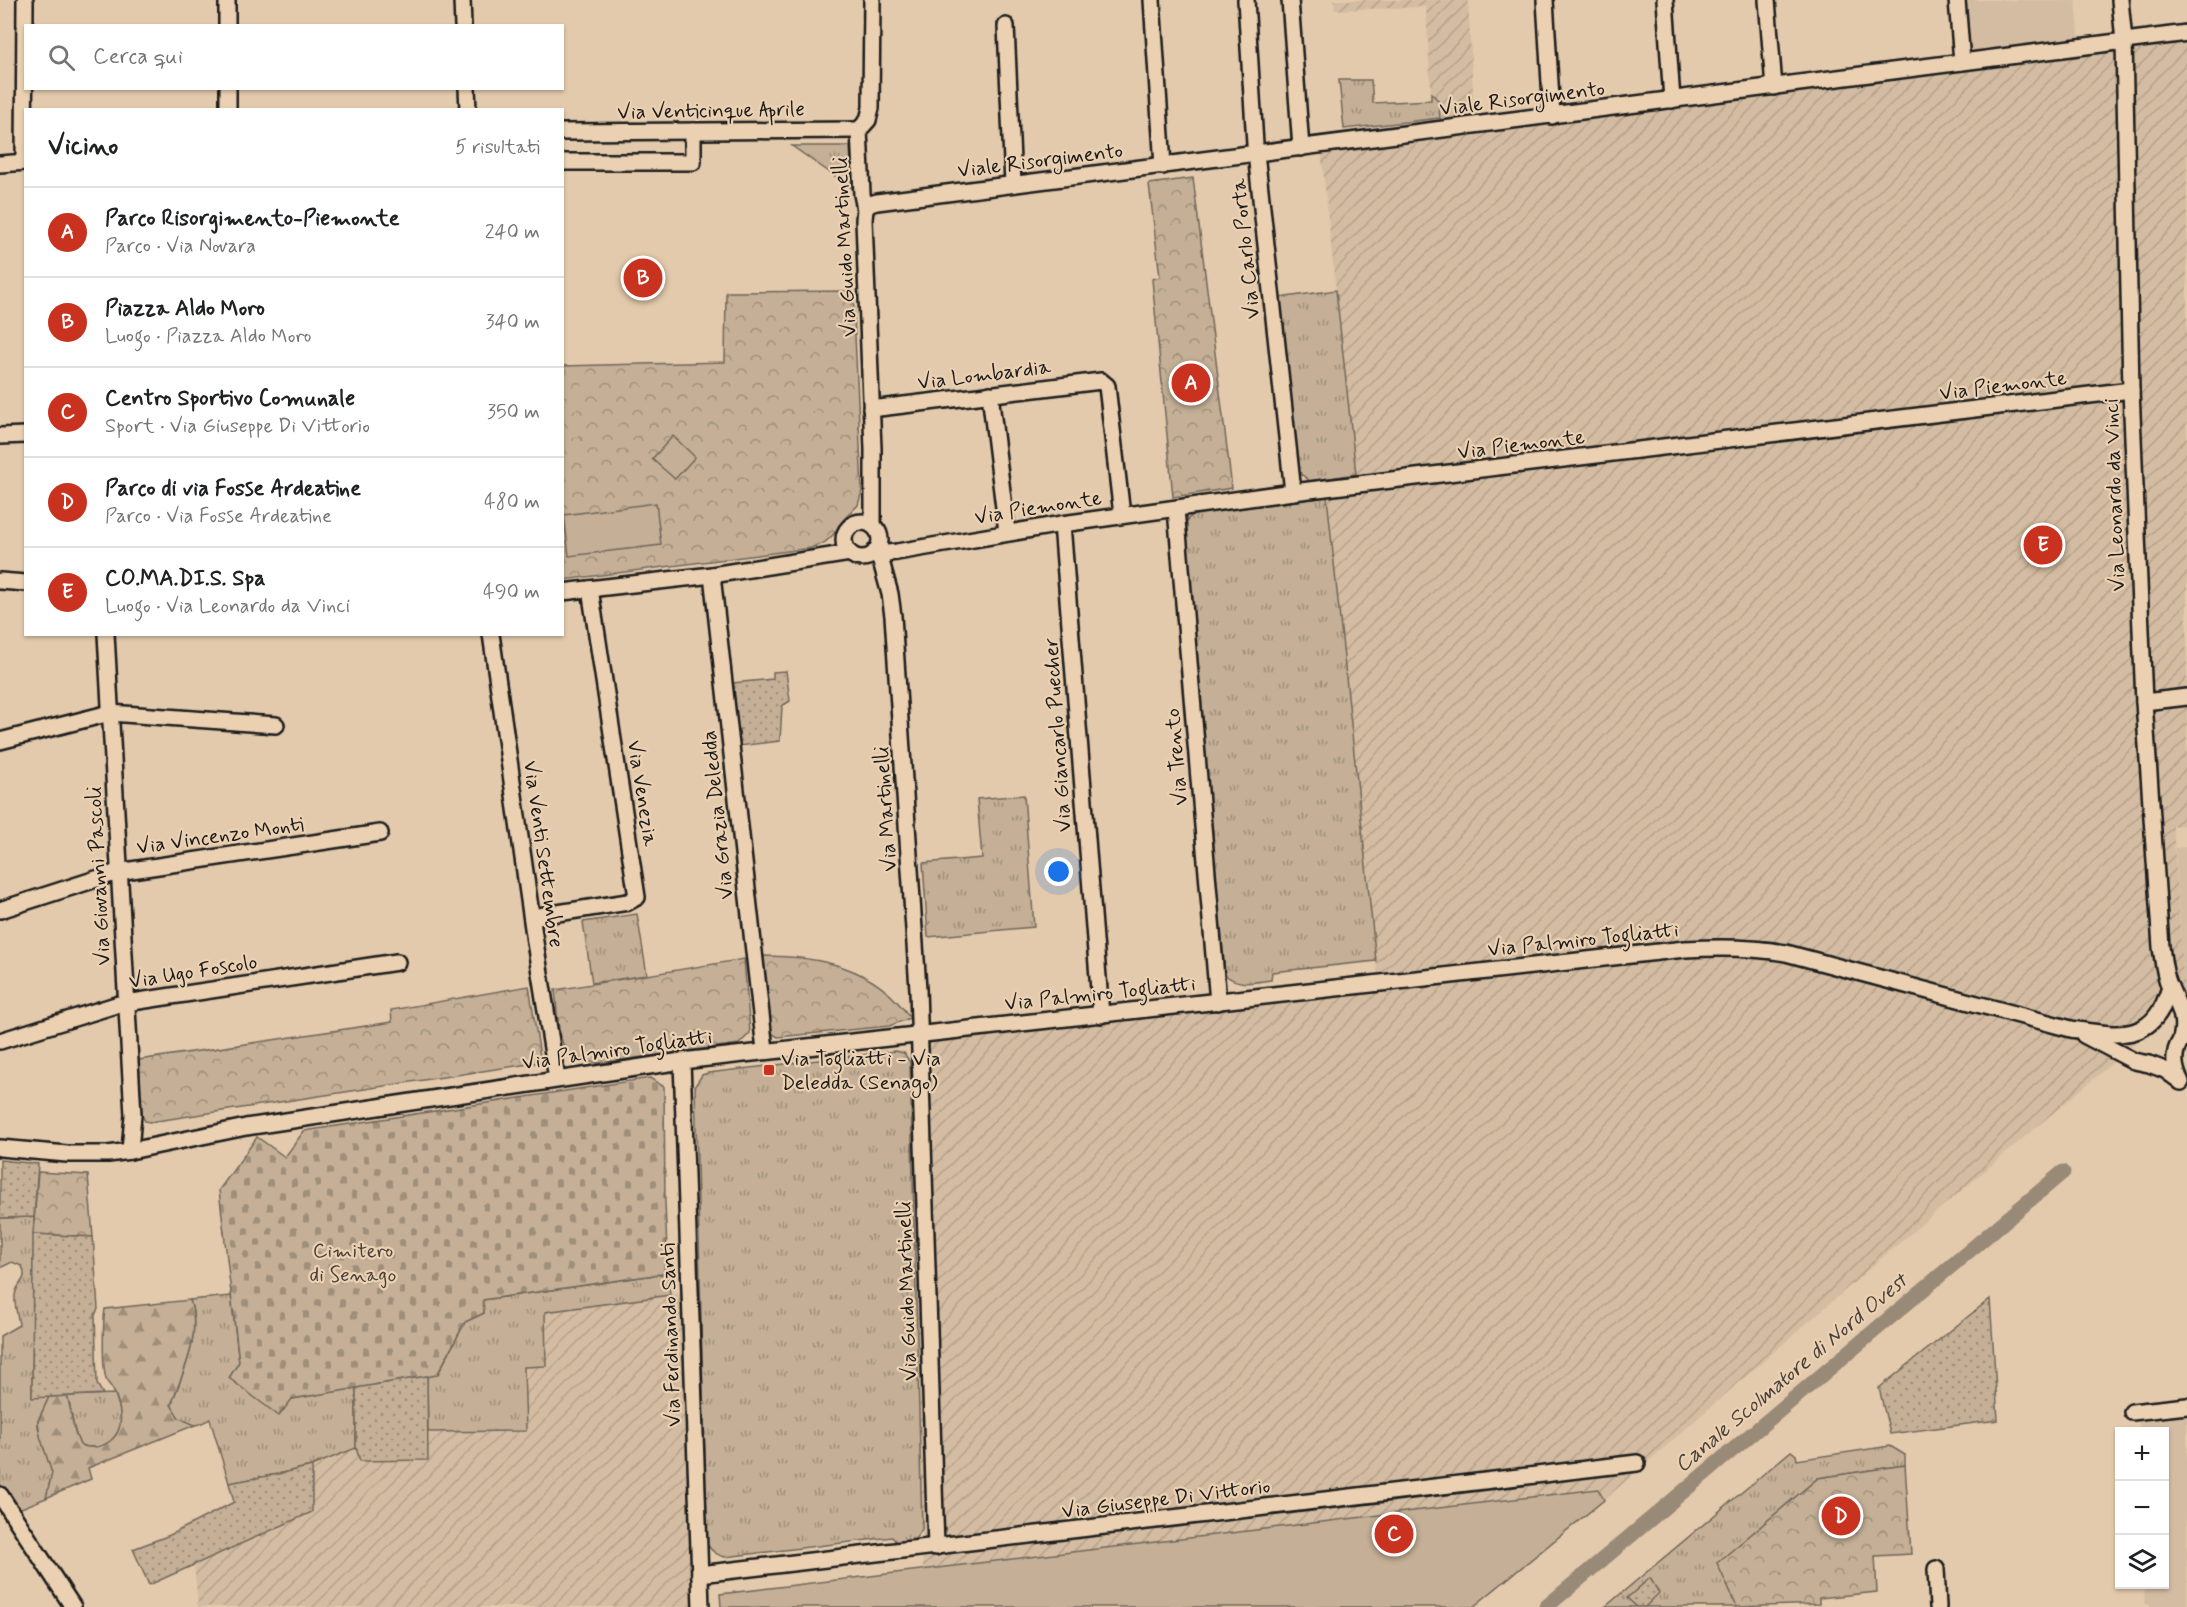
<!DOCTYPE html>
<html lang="it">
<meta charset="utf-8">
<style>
body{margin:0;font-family:Mynerve,sans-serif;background:#f6f6f6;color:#202124}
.controls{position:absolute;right:18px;bottom:18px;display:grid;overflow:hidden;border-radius:0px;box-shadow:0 2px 4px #0004}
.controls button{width:54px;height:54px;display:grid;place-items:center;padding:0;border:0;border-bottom:2px solid #e0e0e0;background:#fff;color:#202124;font:30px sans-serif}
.you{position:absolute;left:1059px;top:872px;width:21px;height:21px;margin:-15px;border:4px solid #fff;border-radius:50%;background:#1a73e8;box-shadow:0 0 0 9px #1a73e833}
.badge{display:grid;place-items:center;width:39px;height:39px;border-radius:50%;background:#c8321e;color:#fff;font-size:20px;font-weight:700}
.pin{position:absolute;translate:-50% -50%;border:3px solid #fff;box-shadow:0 2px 6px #0006}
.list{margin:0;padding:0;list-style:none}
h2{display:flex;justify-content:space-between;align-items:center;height:78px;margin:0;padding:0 24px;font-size:26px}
h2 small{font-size:20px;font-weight:400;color:#757577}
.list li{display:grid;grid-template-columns:39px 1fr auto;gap:18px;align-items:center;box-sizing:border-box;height:90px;padding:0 24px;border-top:2px solid #e0e0e0}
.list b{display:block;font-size:22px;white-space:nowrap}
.list p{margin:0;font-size:20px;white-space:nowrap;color:#757577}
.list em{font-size:20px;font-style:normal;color:#757577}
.icon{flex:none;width:33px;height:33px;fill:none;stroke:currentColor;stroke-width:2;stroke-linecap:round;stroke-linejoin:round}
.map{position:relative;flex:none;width:2187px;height:1607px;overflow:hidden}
.search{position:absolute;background:#fff;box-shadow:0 2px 4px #0004;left:24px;top:24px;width:540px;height:66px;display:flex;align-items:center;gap:15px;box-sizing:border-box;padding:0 21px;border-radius:0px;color:#757577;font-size:22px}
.panel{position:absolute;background:#fff;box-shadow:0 2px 4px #0004;left:24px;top:108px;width:540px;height:528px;border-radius:0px}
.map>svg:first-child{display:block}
.built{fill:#d3bca1}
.industrial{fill:url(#industrial-furrows)}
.grass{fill:url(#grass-tufts);stroke:#70665a;stroke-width:1.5}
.forest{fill:url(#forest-firs);stroke:#70665a;stroke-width:1.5}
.cemetery{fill:url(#cemetery-stones);stroke:#70665a;stroke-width:1.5}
.park{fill:url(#park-crowns);stroke:#70665a;stroke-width:1.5}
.garden{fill:url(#garden-dots);stroke:#70665a;stroke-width:1.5}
.pitch{fill:#c5b097;stroke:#70665a;stroke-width:1.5}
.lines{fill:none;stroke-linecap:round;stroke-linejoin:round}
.canal{stroke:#998977;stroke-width:15}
.minor-casing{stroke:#1c1c1c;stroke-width:20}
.minor{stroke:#ebd1b2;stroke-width:15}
.poi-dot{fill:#c8321e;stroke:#ebd1b2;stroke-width:2}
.labels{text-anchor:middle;stroke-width:4.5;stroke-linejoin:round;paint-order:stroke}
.street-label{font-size:21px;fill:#1c1c1c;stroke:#ebd1b2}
.poi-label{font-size:21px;fill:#1c1c1c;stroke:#ebd1b2;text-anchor:start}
.park-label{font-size:21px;fill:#46413b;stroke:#ebd1b2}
.water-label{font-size:22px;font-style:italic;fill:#48423c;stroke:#ebd1b2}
</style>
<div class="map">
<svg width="2187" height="1607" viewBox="0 0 2187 1607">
<defs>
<pattern id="industrial-furrows" width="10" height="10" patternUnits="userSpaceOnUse" patternTransform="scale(1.5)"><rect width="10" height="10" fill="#d3bca1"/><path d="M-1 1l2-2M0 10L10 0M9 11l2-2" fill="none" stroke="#b5a18a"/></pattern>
<pattern id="grass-tufts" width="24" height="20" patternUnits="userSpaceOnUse" patternTransform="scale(1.5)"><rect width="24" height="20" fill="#c5b097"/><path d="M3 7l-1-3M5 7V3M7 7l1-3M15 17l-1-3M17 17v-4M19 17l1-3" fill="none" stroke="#9f8e7a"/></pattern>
<pattern id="forest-firs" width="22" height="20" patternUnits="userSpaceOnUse" patternTransform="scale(1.5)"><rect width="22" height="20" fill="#c5b097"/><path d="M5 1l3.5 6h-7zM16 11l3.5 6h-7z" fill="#9f8e7a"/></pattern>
<pattern id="cemetery-stones" width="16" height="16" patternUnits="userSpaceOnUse" patternTransform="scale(1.5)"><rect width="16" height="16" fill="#c5b097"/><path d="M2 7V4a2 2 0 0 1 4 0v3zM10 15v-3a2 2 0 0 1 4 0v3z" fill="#9f8e7a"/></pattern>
<pattern id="park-crowns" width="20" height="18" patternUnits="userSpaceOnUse" patternTransform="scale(1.5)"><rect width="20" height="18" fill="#c5b097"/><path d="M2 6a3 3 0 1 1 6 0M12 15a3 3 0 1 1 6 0" fill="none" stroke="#9f8e7a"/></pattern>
<pattern id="garden-dots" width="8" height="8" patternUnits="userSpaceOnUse" patternTransform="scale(1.5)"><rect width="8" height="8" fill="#c5b097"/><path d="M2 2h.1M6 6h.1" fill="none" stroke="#9f8e7a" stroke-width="1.8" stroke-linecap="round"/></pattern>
</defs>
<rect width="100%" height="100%" fill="#e3caac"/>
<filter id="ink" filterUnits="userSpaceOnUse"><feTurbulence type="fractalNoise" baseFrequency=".0167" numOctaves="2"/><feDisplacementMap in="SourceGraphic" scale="12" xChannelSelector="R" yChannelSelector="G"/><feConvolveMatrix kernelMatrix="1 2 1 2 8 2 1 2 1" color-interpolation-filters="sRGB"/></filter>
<g filter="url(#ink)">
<!-- built -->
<g class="built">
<polygon points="1960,0 2076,0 2080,45 1965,61"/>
<polygon points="2187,847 2187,987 2184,989 2175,848"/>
<polygon points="2187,1415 2187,1607 2150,1607 2150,1604 2145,1605 2144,1585 2164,1584 2164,1432 2140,1431 2139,1422"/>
</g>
<!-- industrial -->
<g class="industrial">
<polygon points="1334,0 1468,0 1475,129 2187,38 2187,825 2173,826 2184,989 2187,1000 1884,1256 1604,1500 1598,1489 923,1570 910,1042 1379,987 1326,493 1357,488 1321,150 1441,134 1438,100 1431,93 1426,7 1335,10"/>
<polygon points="681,1293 691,1607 198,1607 194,1564 312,1512 312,1466 356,1448 360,1461 428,1460 428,1432 526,1431 524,1366 546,1365 545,1312"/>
</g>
<!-- grass -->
<g class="grass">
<polygon points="1339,80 1371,80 1373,103 1431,100 1431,93 1438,100 1440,118 1344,129"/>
<polygon points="792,146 850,146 852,188"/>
<polygon points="1336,290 1356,474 1310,481 1297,471 1279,298"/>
<path d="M1327 497 1376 961 1272 972 1271 980C1253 982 1241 987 1225 975L1184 530 1188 519 1193 514Z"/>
<polygon points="1024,795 1034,927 928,937 923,863 982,858 977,799"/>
<polygon points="637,914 647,975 592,983 583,922"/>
<path d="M895 1051 904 1053 910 1062 922 1529C916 1540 911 1543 899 1545L892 1537 725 1557C717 1555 712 1552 707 1544L695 1086 702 1075 708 1073Z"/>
<path d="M34 1217 32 1397H49L38 1421V1427L52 1473 46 1498 14 1511 0 1486V1336L19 1325C18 1316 14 1305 15 1296 16 1282 29 1282 22 1266L12 1262 0 1268V1218Z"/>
<polygon points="668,1273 670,1295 545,1312 546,1366 524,1367 526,1431 428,1432 427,1376 438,1374 465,1322 484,1313 482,1300"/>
<path d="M231 1296 239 1362 229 1378 292 1399 356 1388V1448L311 1466 278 1474 229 1483 210 1419C206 1421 199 1425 195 1425 183 1426 175 1414 171 1405 183 1372 202 1336 190 1300Z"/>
<path d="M115 1394C118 1403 122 1413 121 1423 118 1444 98 1451 80 1445 71 1427 73 1414 67 1396Z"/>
<polygon points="1890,1446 1905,1455 1905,1465 1818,1478 1718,1563 1737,1607 1605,1607 1791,1451 1796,1455 1797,1460"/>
</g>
<!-- forest -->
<path class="forest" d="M190 1300C202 1336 183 1372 171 1405L179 1418 195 1425 88 1468 91 1479 46 1498 52 1473 40 1436 38 1421 49 1397 67 1396C73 1414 71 1427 80 1445 102 1453 124 1438 120 1412 119 1406 117 1396 113 1390 111 1386 107 1383 106 1379 102 1366 103 1321 105 1309Z"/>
<!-- cemetery -->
<polygon class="cemetery" points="650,1078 664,1087 665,1203 668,1273 483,1300 484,1313 465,1322 437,1375 292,1399 279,1416 229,1378 239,1362 219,1190 257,1137 285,1157 304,1131"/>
<!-- park -->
<g class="park">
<polygon points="1193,178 1232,488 1173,497 1152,279 1160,277 1149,184"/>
<polygon points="853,291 862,491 858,505 846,517 833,535 824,543 811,548 563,580 562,366 725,362 726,292"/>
<path d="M761 956C819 956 875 966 910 1018L889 1026 778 1037 773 1034 769 1029Z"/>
<path d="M744 959 750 1033 739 1044 598 1063C588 1062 574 1059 567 1051 557 1040 557 1005 555 990Z"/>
<polygon points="529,986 541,1062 150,1122 145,1121 142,1115 139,1060 392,1022 391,1010"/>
<polygon points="38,1172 88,1175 93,1237 33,1234"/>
<polygon points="1905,1465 1911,1554 1875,1556 1877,1592 1819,1598 1819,1604 1737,1607 1717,1563 1818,1478"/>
</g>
<!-- garden -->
<g class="garden">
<polygon points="786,671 790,701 782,706 780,741 739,746 733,683 773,679 773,672"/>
<polygon points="0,1160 38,1164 34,1217 0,1218"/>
<polygon points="33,1234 93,1237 98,1309 95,1315 97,1384 103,1394 32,1398"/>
<polygon points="1990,1299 1998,1420 1890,1434 1879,1388"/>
<polygon points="427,1376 428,1460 360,1461 356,1448 356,1388"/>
<polygon points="312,1466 312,1512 149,1585 133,1549 170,1535 234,1502 229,1483 278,1474"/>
<polygon points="1650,1578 1659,1593 1645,1607 1637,1607 1627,1598"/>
</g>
<!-- pitch -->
<g class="pitch">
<polygon points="673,436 695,457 675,479 652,459"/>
<polygon points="656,503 661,545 569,556 564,515"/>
<polygon points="1598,1489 1604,1500 1473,1607 721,1607 720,1594"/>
</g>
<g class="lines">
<!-- canal -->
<polyline class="canal" points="1546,1607 2063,1172"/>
<!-- minor casing -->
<g class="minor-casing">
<g id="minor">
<polyline points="227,0 227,26"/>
<polyline points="462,0 463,26"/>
<polyline points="872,0 871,108 868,120 859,130 862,194 865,209 864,220 873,449 873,526"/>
<polyline points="1152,0 1163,166"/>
<polyline points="1246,0 1255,144 1293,492"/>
<polyline points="1290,0 1301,148"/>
<polyline points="1545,0 1552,116"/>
<polyline points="1665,0 1672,100"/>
<polyline points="1767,0 1774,87"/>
<polyline points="1957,0 1962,62"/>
<path d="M2120 0 2124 41 2131 390 2144 702 2161 947C2163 960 2164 973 2169 985 2177 1004 2187 1017 2181 1039"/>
<polyline points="1006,26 1013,184"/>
<polyline points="228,88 228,110"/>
<polyline points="467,88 468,110"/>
<polyline points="562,132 859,130"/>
<polyline points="24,162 25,0"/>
<polyline points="562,162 693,162 693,131"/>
<polyline points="0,164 26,162"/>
<polyline points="865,209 870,204 877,202 2187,33"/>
<polyline points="990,394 1007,532"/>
<polyline points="871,409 1101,381 1107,386 1122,515"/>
<polyline points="0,436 26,435"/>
<polyline points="1176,509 1218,1002"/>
<circle cx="862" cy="540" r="18"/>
<polyline points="1062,524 1101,1015"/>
<polyline points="876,550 879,554 897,552 1062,524 1293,492 2131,390"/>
<polyline points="879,554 890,594 893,616 918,989 936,1547"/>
<polyline points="712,575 765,1050"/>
<polyline points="0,581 26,583"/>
<polyline points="562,592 712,575 850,553"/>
<polyline points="106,634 133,1115 130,1151"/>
<polyline points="491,634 535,942 557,1079"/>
<polyline points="2144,702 2187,697"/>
<polyline points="0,741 110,713 276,725"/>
<polyline points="0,910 118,872 380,833"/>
<polyline points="532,917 628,902 637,897 590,589"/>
<polyline points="2084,1035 2134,1061 2149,1064 2165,1070 2180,1081"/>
<polyline points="0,1041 119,1004 397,962"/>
<polyline points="682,1061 701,1607"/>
<path d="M2181 1082C2172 1065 2172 1047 2187 1033"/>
<path d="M0 1148 67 1154H108L130 1151 246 1127 682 1061 1685 949C1720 947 1752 947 1786 953L2071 1029C2119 1036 2154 1044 2170 987"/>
<polyline points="2132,1412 2187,1406"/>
<polyline points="0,1495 73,1607"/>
<polyline points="1936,1569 1938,1607"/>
<polyline points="700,1574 1637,1463"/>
</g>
</g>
<!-- minor -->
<use href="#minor" class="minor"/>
</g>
</g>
<!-- markers -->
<rect class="poi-dot" x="763" y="1064" width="12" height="12" rx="3"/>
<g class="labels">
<!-- street labels -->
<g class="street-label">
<text transform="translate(1522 98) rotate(-7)" y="7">Viale Risorgimento</text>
<text transform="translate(711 110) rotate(-1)" y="7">Via Venticinque Aprile</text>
<text transform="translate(1040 160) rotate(-7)" y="7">Viale Risorgimento</text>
<text transform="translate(844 247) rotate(-93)" y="7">Via Guido Martinelli</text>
<text transform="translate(1245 249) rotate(-96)" y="7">Via Carlo Porta</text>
<text transform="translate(984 374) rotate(-7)" y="7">Via Lombardia</text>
<text transform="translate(2003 385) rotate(-7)" y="7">Via Piemonte</text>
<text transform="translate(1521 444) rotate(-7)" y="7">Via Piemonte</text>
<text transform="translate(2114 495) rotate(-92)" y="7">Via Leonardo da Vinci</text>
<text transform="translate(1038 507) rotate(-9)" y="7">Via Piemonte</text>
<text transform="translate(1057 735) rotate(-94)" y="7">Via Giancarlo Puecher</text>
<text transform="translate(1176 757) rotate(-95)" y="7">Via Trento</text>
<text transform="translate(643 793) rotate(81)" y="7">Via Venezia</text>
<text transform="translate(885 809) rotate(-94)" y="7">Via Martinelli</text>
<text transform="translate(717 815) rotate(-96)" y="7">Via Grazia Deledda</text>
<text transform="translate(220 835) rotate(-8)" y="7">Via Vincenzo Monti</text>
<text transform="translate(544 854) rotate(82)" y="7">Via Venti Settembre</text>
<text transform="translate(98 876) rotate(-93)" y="7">Via Giovanni Pascoli</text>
<text transform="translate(1583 939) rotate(-6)" y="7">Via Palmiro Togliatti</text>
<text transform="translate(193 971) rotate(-9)" y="7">Via Ugo Foscolo</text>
<text transform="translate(1100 993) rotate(-6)" y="7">Via Palmiro Togliatti</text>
<text transform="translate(617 1049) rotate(-8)" y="7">Via Palmiro Togliatti</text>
<text transform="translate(906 1291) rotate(-92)" y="7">Via Guido Martinelli</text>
<text transform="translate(670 1335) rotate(-92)" y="7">Via Ferdinando Santi</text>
<text transform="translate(1166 1498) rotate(-7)" y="7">Via Giuseppe Di Vittorio</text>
</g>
<!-- poi labels -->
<g class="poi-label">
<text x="781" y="1065">Via Togliatti - Via<tspan x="781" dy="24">Deledda (Senago)</tspan></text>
</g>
<!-- park labels -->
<g class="park-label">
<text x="353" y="1257">Cimitero<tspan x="353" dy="24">di Senago</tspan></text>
</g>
<!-- water labels -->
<g class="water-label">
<text transform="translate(1790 1372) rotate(-40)" y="8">Canale Scolmatore di Nord Ovest</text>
</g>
</g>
</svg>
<div class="controls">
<button>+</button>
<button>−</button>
<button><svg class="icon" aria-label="layers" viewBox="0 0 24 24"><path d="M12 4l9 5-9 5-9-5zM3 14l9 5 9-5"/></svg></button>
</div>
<div class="you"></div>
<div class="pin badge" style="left:1191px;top:383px">A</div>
<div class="pin badge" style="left:643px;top:278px">B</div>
<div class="pin badge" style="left:1394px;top:1534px">C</div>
<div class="pin badge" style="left:1841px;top:1516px">D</div>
<div class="pin badge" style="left:2043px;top:545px">E</div>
<div class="search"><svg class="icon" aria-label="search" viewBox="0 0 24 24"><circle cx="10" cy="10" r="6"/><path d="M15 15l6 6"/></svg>Cerca qui</div>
<section class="panel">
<h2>Vicino<small>5 risultati</small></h2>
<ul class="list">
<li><span class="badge">A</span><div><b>Parco Risorgimento-Piemonte</b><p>Parco · Via Novara</p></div><em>240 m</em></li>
<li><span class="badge">B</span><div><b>Piazza Aldo Moro</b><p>Luogo · Piazza Aldo Moro</p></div><em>340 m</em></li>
<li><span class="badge">C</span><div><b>Centro Sportivo Comunale</b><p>Sport · Via Giuseppe Di Vittorio</p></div><em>350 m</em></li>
<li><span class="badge">D</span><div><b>Parco di via Fosse Ardeatine</b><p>Parco · Via Fosse Ardeatine</p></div><em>480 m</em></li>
<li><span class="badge">E</span><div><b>CO.MA.DI.S. Spa</b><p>Luogo · Via Leonardo da Vinci</p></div><em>490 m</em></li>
</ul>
</section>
</div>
